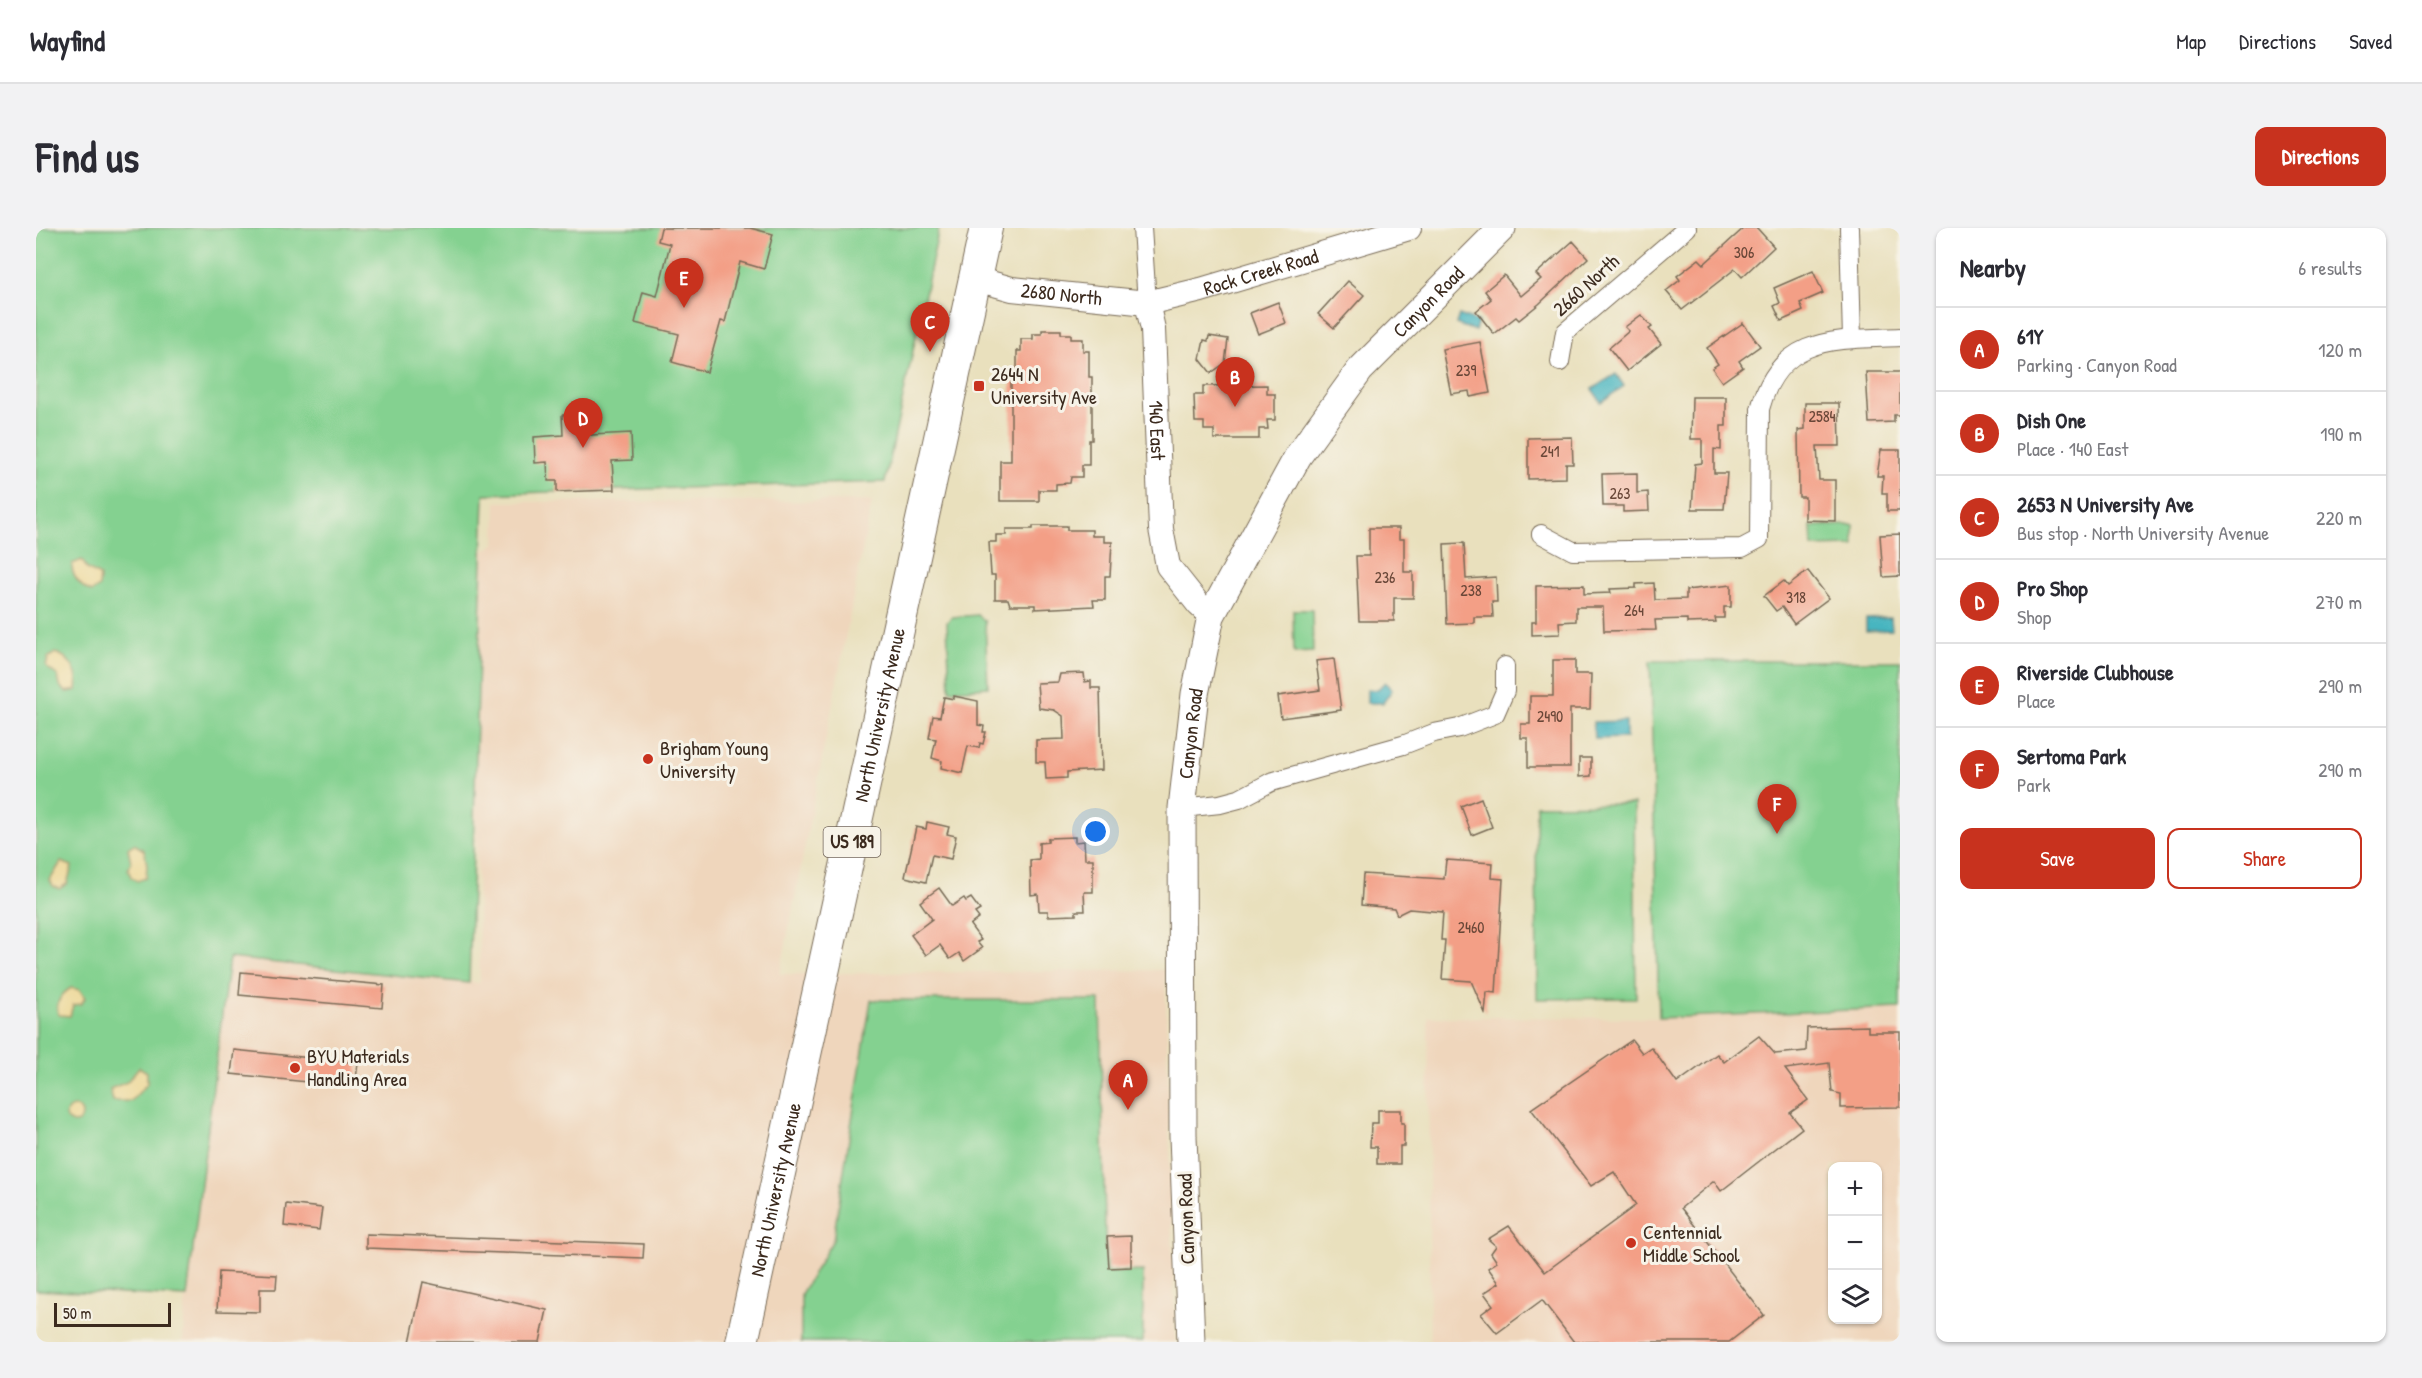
<!DOCTYPE html>
<meta charset="utf-8">
<style>
body{margin:0;font-family:"Patrick Hand",sans-serif;background:#f2f2f3;color:#2b2b33}
.controls{position:absolute;right:18px;bottom:18px;display:grid;overflow:hidden;border-radius:12px;box-shadow:0 2px 4px #0004}
.controls button{width:54px;height:54px;display:grid;place-items:center;padding:0;border:0;border-bottom:2px solid #e1e1e2;background:#fff;color:#2b2b33;font:30px sans-serif}
.scale{position:absolute;left:18px;bottom:15px;width:117px;box-sizing:border-box;padding-left:6px;border:3px solid #3b2a1e;border-top:0;font-size:16px;line-height:21px;white-space:nowrap;color:#3b2a1e;-webkit-text-stroke:4px #f7f3e8;paint-order:stroke}
.you{position:absolute;left:1060px;top:604px;width:21px;height:21px;margin:-15px;border:4px solid #fff;border-radius:50%;background:#1a73e8;box-shadow:0 0 0 9px #1a73e833}
.badge{display:grid;place-items:center;width:39px;height:39px;border-radius:50%;background:#c8321e;color:#fff;font-size:20px;font-weight:700}
.pin{position:absolute;translate:-50% -50px;filter:drop-shadow(0 2px 3px #0008)}
.pin::after{content:'';position:absolute;top:32px;width:21px;height:18px;background:inherit;clip-path:polygon(0 0,100% 0,50% 100%)}
.list{margin:0;padding:0;list-style:none}
h2{display:flex;justify-content:space-between;align-items:center;height:78px;margin:0;padding:0 24px;font-size:26px}
h2 small{font-size:20px;font-weight:400;color:#7c7c81}
.list li{display:grid;grid-template-columns:39px 1fr auto;gap:18px;align-items:center;box-sizing:border-box;height:84px;padding:0 24px;border-top:2px solid #e1e1e2}
.list b{display:block;font-size:22px;white-space:nowrap}
.list p{margin:0;font-size:20px;white-space:nowrap;color:#7c7c81}
.list em{font-size:20px;font-style:normal;color:#7c7c81}
.actions{display:flex;gap:12px;padding:18px 24px}
.actions a{flex:1;padding:14px 0;border:2px solid #c8321e;border-radius:12px;text-align:center;font-size:21px;color:#c8321e}
.actions .main{background:#c8321e;color:#fff}
.icon{flex:none;width:33px;height:33px;fill:none;stroke:currentColor;stroke-width:2;stroke-linecap:round;stroke-linejoin:round}
.map{position:relative;flex:none;width:1864px;height:1114px;overflow:hidden;border-radius:12px}
header{display:flex;align-items:center;gap:36px;box-sizing:border-box;height:84px;padding:0 30px;background:#fff;border-bottom:2px solid #e1e1e2}
header strong{font-size:28px}
nav{display:flex;gap:33px;margin-inline-start:auto;font-size:21px}
.intro{display:flex;align-items:center;justify-content:space-between;box-sizing:border-box;height:144px;padding:0 36px}
h1{margin:0;font-size:42px}
.button{padding:15px 27px;border-radius:12px;background:#c8321e;color:#fff;font-size:21px;font-weight:700}
main{display:flex;gap:36px;padding:0 36px}
aside{flex:1;background:#fff;border-radius:12px;box-shadow:0 2px 4px #0004}
.map>svg:first-child{display:block}
.built{fill:#efd6bc;fill-rule:evenodd}
.green{fill:#84d190;stroke:#607e57;stroke-width:1.5}
.sand{fill:#eeda9e;stroke:#94825e;stroke-width:1.5}
.water{fill:#47b5c0;stroke:#41706f;stroke-width:1.5}
.building{fill:#f39f86}
.lines{fill:none;stroke-linecap:round;stroke-linejoin:round}
.minor-casing{stroke:#786a56;stroke-width:20}
.tertiary-casing{stroke:#786a56;stroke-width:26}
.secondary-casing{stroke:#786a56;stroke-width:29}
.trunk-casing{stroke:#786a56;stroke-width:34}
.minor{stroke:#fff;stroke-width:18}
.tertiary{stroke:#fff;stroke-width:24}
.secondary{stroke:#fff;stroke-width:27}
.trunk{stroke:#fff;stroke-width:32}
.poi-dot{fill:#c8321e;stroke:#f7f3e8;stroke-width:2}
.labels{text-anchor:middle;stroke-width:6;stroke-linejoin:round;paint-order:stroke}
.number-label{font-size:16px;fill:#694738}
.shield{fill:#f7f3e8;stroke:#73665b;stroke-width:1.5}
.shield-label{font-size:18px;font-weight:bold;fill:#3b2a1e}
.street-label{font-size:20px;fill:#3b2a1e;stroke:#f7f3e8}
.poi-label{font-size:20px;fill:#3b2a1e;stroke:#f7f3e8;text-anchor:start}
</style>
<header>
<strong>Wayfind</strong>
<nav><a>Map</a><a>Directions</a><a>Saved</a></nav>
</header>
<div class="intro"><h1>Find us</h1><a class="button">Directions</a></div>
<main>
<div class="map">
<svg width="1864" height="1114" viewBox="0 0 1864 1114">
<rect width="100%" height="100%" fill="#f7f3e8"/>
<filter id="ink" filterUnits="userSpaceOnUse"><feTurbulence type="fractalNoise" baseFrequency=".0167" numOctaves="2"/><feDisplacementMap in="SourceGraphic" scale="12" xChannelSelector="R" yChannelSelector="G"/><feConvolveMatrix kernelMatrix="1 2 1 2 8 2 1 2 1" color-interpolation-filters="sRGB"/></filter>
<filter id="wash" filterUnits="userSpaceOnUse"><feTurbulence type="fractalNoise" baseFrequency=".008" numOctaves="4" result="noise"/><feDisplacementMap in="SourceGraphic" scale="24" xChannelSelector="R" yChannelSelector="G"/><feGaussianBlur stdDeviation="1.35" result="paint"/><feColorMatrix in="noise" values="0 0 0 0 0 0 0 0 0 0 0 0 0 0 0 0 0 1.4 0 .05"/><feComposite in="paint" operator="in"/></filter>
<g filter="url(#wash)">
<rect width="100%" height="100%" fill="#e9e0bd"/>
<!-- built -->
<g class="built">
<polygon points="836,273 744,746 1129,742 1139,1114 147,1114 149,1068 192,730 444,755 433,332 459,316 460,274"/>
<path d="M1864 780V1114H1394L1392 789 1623 790ZM1796 938H1842V1092H1796Z"/>
</g>
<!-- green -->
<g class="green">
<polygon points="0,0 903,0 849,254 448,266 433,755 193,730 151,1069 0,1062"/>
<polygon points="1818,297 1818,318 1776,319 1775,298"/>
<polygon points="1257,382 1276,382 1277,424 1258,425"/>
<polygon points="942,387 949,393 952,459 914,462 911,394 916,389"/>
<polygon points="1614,433 1864,433 1864,780 1623,790"/>
<polygon points="1598,576 1600,770 1501,771 1500,577"/>
<polygon points="835,772 1064,772 1070,1044 1107,1043 1107,1114 765,1114 765,1066 797,1012"/>
</g>
<!-- sand -->
<g class="sand">
<path d="M46 332 51 341 64 348 63 359 56 364C45 360 35 348 36 336Z"/>
<path d="M19 425C34 428 44 447 41 462L31 464C22 459 24 456 22 448L10 439 12 430Z"/>
<polygon points="98,616 108,622 111,637 110,650 101,653 95,649 92,641 95,634 92,620"/>
<polygon points="25,634 36,638 31,656 23,661 17,658 14,652"/>
<path d="M35 760 44 762 49 770 45 776 37 777 34 788 23 787C18 776 25 766 35 760Z"/>
<polygon points="103,839 111,844 111,856 95,873 77,873 74,861 91,854"/>
<circle cx="38" cy="887" r="8"/>
</g>
<!-- water -->
<g class="water">
<polygon points="1423,87 1442,94 1439,103 1420,96"/>
<polygon points="1580,146 1588,158 1565,174 1556,161"/>
<polygon points="1855,390 1856,402 1830,403 1830,391"/>
<polygon points="1349,454 1356,462 1347,475 1331,475 1331,461 1341,462"/>
<polygon points="1590,493 1590,510 1558,511 1557,494"/>
</g>
<g id="blocks">
<!-- building -->
<g class="building">
<polygon points="625,0 714,0 737,6 728,41 704,34 689,94 685,93 671,144 636,134 643,106 599,95 607,64 621,68 634,16 622,13"/>
<polygon points="1708,0 1721,0 1738,19 1706,49 1699,41 1646,82 1630,63 1644,52 1641,48 1663,31 1668,36"/>
<polygon points="1537,13 1552,30 1503,76 1483,92 1480,89 1458,106 1440,83 1455,71 1449,63 1468,47 1485,68 1505,51 1500,46"/>
<polygon points="1777,43 1787,65 1764,75 1767,83 1745,93 1738,78 1744,75 1738,60"/>
<polygon points="1312,53 1328,67 1298,100 1282,86"/>
<polygon points="1242,74 1250,95 1222,106 1214,85"/>
<polygon points="1605,87 1616,99 1613,101 1625,116 1591,143 1573,120 1593,103 1589,99"/>
<polygon points="1707,95 1724,118 1703,133 1707,139 1686,154 1676,140 1682,136 1671,120"/>
<polygon points="1006,102 1025,102 1025,106 1035,106 1035,111 1047,111 1047,123 1053,123 1053,149 1056,149 1056,212 1053,212 1053,237 1046,237 1046,249 1035,249 1034,255 1020,256 1020,262 1003,262 1003,273 964,273 964,233 975,233 975,148 981,148 981,123 985,123 985,111 997,111 997,106 1006,106"/>
<polygon points="1173,108 1192,111 1189,135 1175,145 1164,131 1168,112 1172,113"/>
<polygon points="1444,114 1454,165 1434,169 1433,163 1415,166 1406,121"/>
<polygon points="1830,144 1864,144 1864,187 1858,187 1858,194 1833,195"/>
<polygon points="1231,157 1231,166 1239,166 1239,192 1231,192 1232,201 1223,201 1223,211 1178,211 1178,202 1168,202 1168,194 1159,194 1158,167 1167,167 1167,158"/>
<polygon points="1656,169 1690,169 1690,198 1685,198 1685,222 1678,221 1678,245 1691,245 1688,281 1656,281 1659,236 1666,235 1666,211 1655,211"/>
<polygon points="1769,175 1803,175 1804,218 1781,218 1783,252 1799,252 1799,293 1769,292 1769,269 1763,269 1762,202 1769,201"/>
<polygon points="554,186 555,207 595,205 596,232 576,233 578,262 521,264 521,253 512,253 511,234 499,235 498,209 527,207 526,187"/>
<polygon points="1536,209 1537,236 1530,236 1530,250 1492,251 1492,210"/>
<polygon points="1845,222 1864,222 1864,283 1851,283 1851,265 1846,265 1847,248 1841,248"/>
<polygon points="1601,245 1601,265 1612,264 1613,283 1587,284 1587,278 1567,278 1566,246"/>
<polygon points="997,298 1031,298 1031,302 1056,302 1056,308 1068,308 1068,314 1076,314 1074,348 1069,348 1069,372 1057,372 1058,378 999,381 999,377 974,377 972,371 959,371 959,347 955,347 953,314 960,314 960,307 970,307 970,301 997,301"/>
<polygon points="1333,300 1363,300 1363,311 1368,311 1368,344 1377,344 1377,370 1358,370 1358,393 1323,393 1320,328 1333,328"/>
<polygon points="1864,306 1864,348 1847,349 1844,307"/>
<polygon points="1428,315 1430,351 1460,349 1461,374 1456,374 1457,389 1438,389 1438,395 1411,396 1408,316"/>
<polygon points="1772,343 1793,370 1758,396 1746,379 1740,383 1728,368 1748,353 1752,358"/>
<polygon points="1618,355 1619,372 1650,371 1650,362 1695,357 1695,379 1688,379 1688,390 1679,390 1680,394 1651,395 1651,391 1619,392 1620,402 1568,403 1567,379 1540,379 1540,393 1523,394 1524,406 1496,407 1496,394 1500,394 1500,358 1548,357 1548,366 1575,365 1574,361 1600,360 1600,356"/>
<polygon points="1298,431 1305,482 1245,490 1242,468 1284,462 1280,433"/>
<polygon points="1517,432 1539,432 1539,446 1555,446 1554,481 1534,481 1534,539 1492,539 1492,510 1485,510 1485,496 1494,496 1494,468 1517,468"/>
<polygon points="1048,445 1049,454 1055,453 1055,460 1064,460 1066,542 1031,544 1031,550 1010,551 1009,534 1000,534 1000,512 1028,511 1027,488 1018,482 1003,480 1001,455 1022,454 1024,446"/>
<polygon points="918,468 942,473 942,497 948,498 947,504 950,504 947,516 944,515 943,520 932,518 926,545 905,540 906,533 896,530 900,511 893,510 897,488 904,489 908,469 918,471"/>
<polygon points="1543,530 1555,530 1555,548 1543,549"/>
<polygon points="1445,570 1456,599 1436,607 1425,578"/>
<polygon points="891,594 913,599 911,606 920,608 915,631 896,627 890,654 869,649 880,599 890,601"/>
<polygon points="1039,609 1039,614 1048,613 1049,631 1057,631 1057,664 1048,664 1049,683 1040,683 1040,687 1012,688 1012,683 1003,683 1002,666 995,667 994,632 1003,631 1003,615 1012,614 1012,610"/>
<polygon points="1410,632 1457,635 1456,650 1467,651 1460,765 1451,764 1449,785 1435,753 1406,751 1409,712 1405,712 1407,684 1373,681 1361,687 1358,680 1325,677 1327,646 1408,651"/>
<polygon points="903,660 916,678 928,670 930,673 935,670 944,682 939,685 943,690 934,697 945,712 941,714 946,720 928,733 923,725 914,731 904,717 890,727 875,707 896,691 884,674"/>
<polygon points="205,744 348,757 346,780 203,767"/>
<polygon points="1832,798 1832,804 1864,804 1864,879 1805,880 1805,866 1796,864 1793,835 1749,841 1772,872 1754,885 1766,900 1685,963 1678,953 1645,980 1728,1087 1693,1114 1538,1114 1506,1072 1461,1105 1445,1086 1457,1077 1448,1065 1463,1055 1452,1040 1461,1034 1455,1025 1460,1018 1452,1011 1473,998 1509,1044 1600,977 1578,944 1555,958 1495,881 1596,812 1606,825 1615,819 1641,855 1681,826 1688,834 1723,808 1739,826 1770,823 1771,800"/>
<polygon points="198,822 322,835 319,859 195,846"/>
<polygon points="1342,882 1365,882 1365,895 1368,895 1368,918 1364,918 1364,936 1341,936 1341,919 1334,919 1335,895 1342,895"/>
<polygon points="250,976 286,980 283,1002 248,998"/>
<polygon points="330,1006 608,1016 607,1030 330,1020"/>
<polygon points="1095,1008 1095,1039 1073,1040 1071,1009"/>
<polygon points="183,1044 241,1047 240,1061 224,1061 224,1084 181,1083"/>
<polygon points="387,1054 511,1082 504,1114 374,1114"/>
</g>
</g>
</g>
<g filter="url(#ink)">
<use href="#blocks" fill-opacity="0" stroke="#786a56" stroke-width="1.5"/>
<g class="lines">
<!-- minor casing -->
<g class="minor-casing">
<g id="minor">
<polyline points="1106,0 1111,75"/>
<polyline points="1813,0 1816,111"/>
<polyline points="1524,134 1529,104 1651,0"/>
<path d="M1505 306 1537 323 1706 320 1723 311 1724 181C1744 106 1800 112 1864 109"/>
<polyline points="1146,580 1184,576 1203,571 1235,554 1367,517 1398,505 1423,500 1459,486 1469,463 1469,438"/>
</g>
</g>
<!-- tertiary casing -->
<g class="tertiary-casing">
<g id="tertiary">
<path id="s1" d="M940 51 976 61 1111 75 1165 62 1373 0"/>
<path id="s2" d="M1111 75 1117 101 1125 301 1132 338 1163 377 1175 388"/>
</g>
</g>
<!-- secondary casing -->
<g class="secondary-casing">
<g id="secondary">
<path id="s3" d="M1155 1114 1147 908 1146 580 1159 466 1175 388 1262 228 1324 142 1466 0"/>
</g>
</g>
<!-- trunk casing -->
<g class="trunk-casing">
<g id="trunk">
<path id="s4" d="M706 1114 950 0"/>
</g>
</g>
<!-- minor -->
<use href="#minor" class="minor"/>
<!-- tertiary -->
<use href="#tertiary" class="tertiary"/>
<!-- secondary -->
<use href="#secondary" class="secondary"/>
<!-- trunk -->
<use href="#trunk" class="trunk"/>
</g>
</g>
<!-- markers -->
<g class="poi-dot">
<rect x="937" y="152" width="12" height="12" rx="3"/>
<circle cx="612" cy="531" r="6"/>
<circle cx="259" cy="840" r="6"/>
<circle cx="1595" cy="1015" r="6"/>
</g>
<g class="labels">
<!-- number labels -->
<g class="number-label">
<text x="1708" y="30">306</text>
<text x="1430" y="148">239</text>
<text x="1786" y="194">2584</text>
<text x="1514" y="229">241</text>
<text x="1584" y="271">263</text>
<text x="1349" y="355">236</text>
<text x="1435" y="368">238</text>
<text x="1760" y="375">318</text>
<text x="1598" y="388">264</text>
<text x="1514" y="494">2490</text>
<text x="1435" y="705">2460</text>
</g>
<!-- shield labels -->
<rect class="shield" x="787.5" y="599" width="57" height="30" rx="4.5"/>
<g class="shield-label">
<text x="816" y="620">US 189</text>
</g>
<!-- street labels -->
<g class="street-label">
<text dy="7" stroke="none"><textPath href="#s1" startOffset="291">Rock Creek Road</textPath></text>
<text transform="translate(1550 57) rotate(-42)" y="7">2660 North</text>
<text dy="7" stroke="none"><textPath href="#s1" startOffset="87">2680 North</textPath></text>
<text dy="7" stroke="none"><textPath href="#s3" startOffset="1113">Canyon Road</textPath></text>
<text dy="7" stroke="none"><textPath href="#s2" startOffset="128">140 East</textPath></text>
<text dy="7" stroke="none"><textPath href="#s4" startOffset="642">North University Avenue</textPath></text>
<text dy="7" stroke="none"><textPath href="#s3" startOffset="609">Canyon Road</textPath></text>
<text dy="7" stroke="none"><textPath href="#s4" startOffset="156">North University Avenue</textPath></text>
<text transform="translate(1150 991) rotate(-92)" y="7">Canyon Road</text>
</g>
<!-- poi labels -->
<g class="poi-label">
<text x="955" y="153">2644 N<tspan x="955" dy="23">University Ave</tspan></text>
<text x="624" y="527">Brigham Young<tspan x="624" dy="23">University</tspan></text>
<text x="271" y="835">BYU Materials<tspan x="271" dy="23">Handling Area</tspan></text>
<text x="1607" y="1011">Centennial<tspan x="1607" dy="23">Middle School</tspan></text>
</g>
</g>
</svg>
<div class="controls">
<button>+</button>
<button>−</button>
<button><svg class="icon" aria-label="layers" viewBox="0 0 24 24"><path d="M12 4l9 5-9 5-9-5zM3 14l9 5 9-5"/></svg></button>
</div>
<div class="scale">50 m</div>
<div class="you"></div>
<div class="pin badge" style="left:1092px;top:882px">A</div>
<div class="pin badge" style="left:1199px;top:179px">B</div>
<div class="pin badge" style="left:894px;top:124px">C</div>
<div class="pin badge" style="left:547px;top:220px">D</div>
<div class="pin badge" style="left:648px;top:80px">E</div>
<div class="pin badge" style="left:1741px;top:606px">F</div>
</div>
<aside>
<h2>Nearby<small>6 results</small></h2>
<ul class="list">
<li><span class="badge">A</span><div><b>61Y</b><p>Parking · Canyon Road</p></div><em>120 m</em></li>
<li><span class="badge">B</span><div><b>Dish One</b><p>Place · 140 East</p></div><em>190 m</em></li>
<li><span class="badge">C</span><div><b>2653 N University Ave</b><p>Bus stop · North University Avenue</p></div><em>220 m</em></li>
<li><span class="badge">D</span><div><b>Pro Shop</b><p>Shop</p></div><em>270 m</em></li>
<li><span class="badge">E</span><div><b>Riverside Clubhouse</b><p>Place</p></div><em>290 m</em></li>
<li><span class="badge">F</span><div><b>Sertoma Park</b><p>Park</p></div><em>290 m</em></li>
</ul>
<div class="actions"><a class="main">Save</a><a>Share</a></div>
</aside>
</main>
